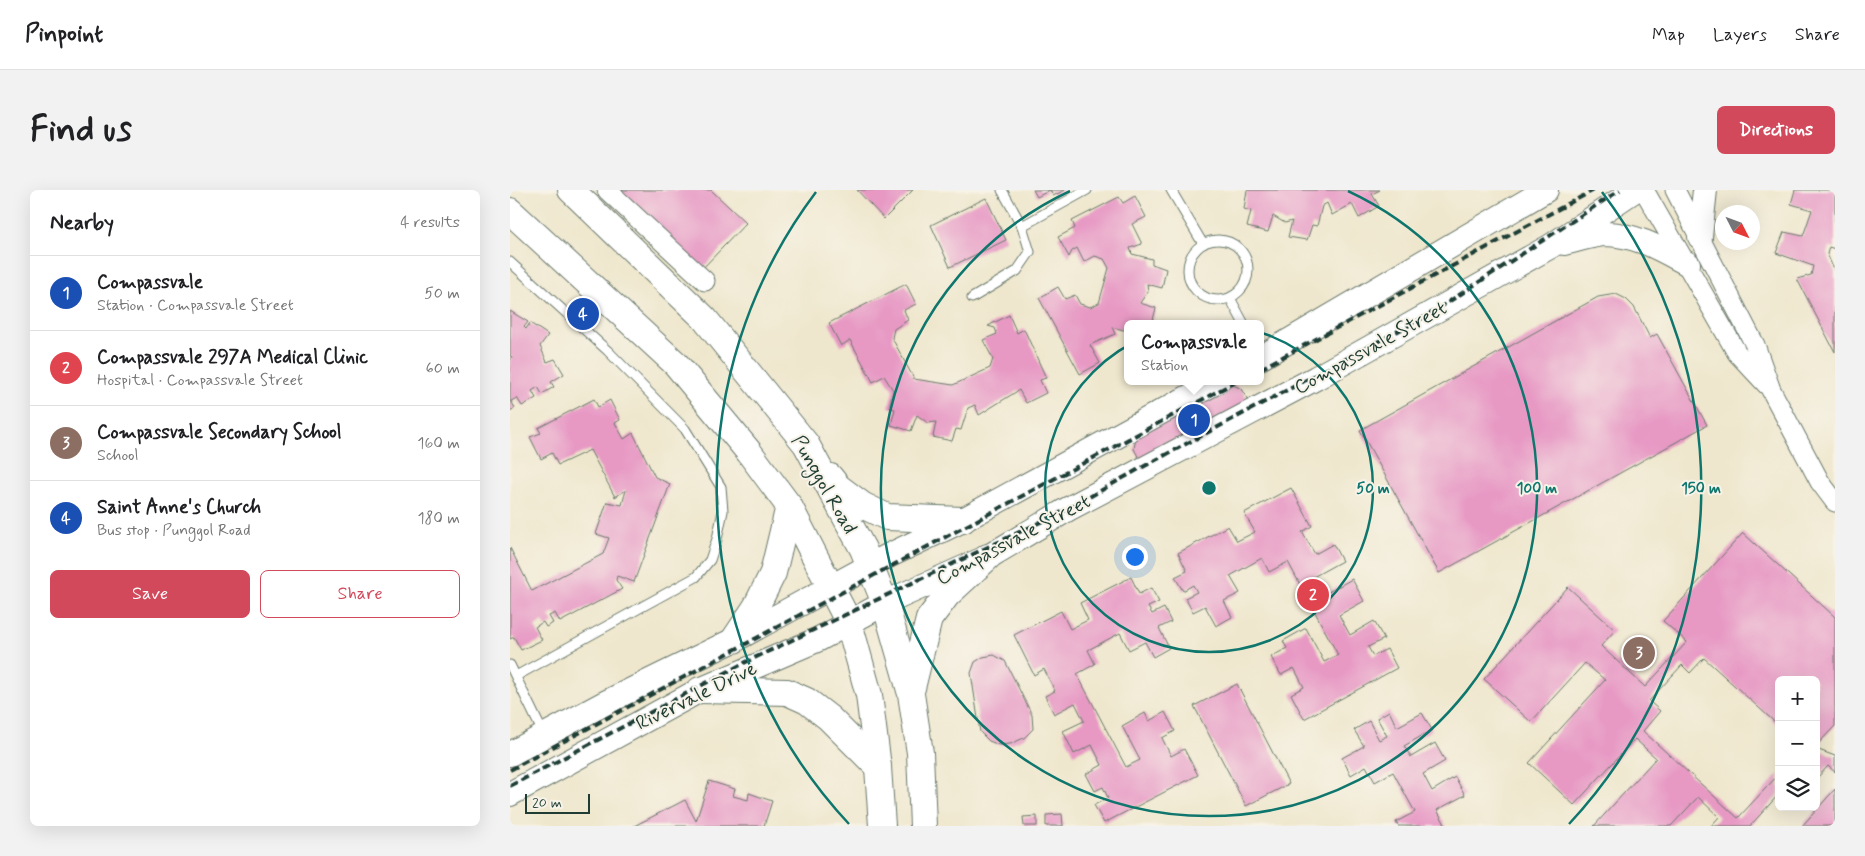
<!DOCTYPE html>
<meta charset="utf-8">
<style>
body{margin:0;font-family:Mynerve,sans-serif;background:#f2f2f2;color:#202124}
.controls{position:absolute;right:15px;bottom:15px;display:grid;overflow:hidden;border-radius:8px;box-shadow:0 5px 20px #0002}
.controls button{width:45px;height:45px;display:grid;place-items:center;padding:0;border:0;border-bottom:1px solid #e0e0e0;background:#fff;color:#202124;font:25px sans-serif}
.compass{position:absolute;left:1205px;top:15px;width:45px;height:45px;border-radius:50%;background:#fff;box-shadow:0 5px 20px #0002;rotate:132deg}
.scale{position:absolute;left:15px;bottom:12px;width:65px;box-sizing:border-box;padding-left:5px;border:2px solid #1f3d34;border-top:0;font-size:14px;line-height:18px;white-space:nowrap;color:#1f3d34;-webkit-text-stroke:4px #f7f3e8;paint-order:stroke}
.you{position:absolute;left:624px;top:366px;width:18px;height:18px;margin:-12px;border:4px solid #fff;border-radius:50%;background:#1a73e8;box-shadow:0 0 0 8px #1a73e833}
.badge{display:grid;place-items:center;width:32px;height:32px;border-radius:50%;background:#d1495b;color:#fff;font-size:16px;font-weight:700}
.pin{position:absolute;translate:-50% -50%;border:2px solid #fff;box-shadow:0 1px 5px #0006}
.popup{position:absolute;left:614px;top:130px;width:140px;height:65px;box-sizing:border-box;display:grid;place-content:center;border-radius:8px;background:#fff;filter:drop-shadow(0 1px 4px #0005);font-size:16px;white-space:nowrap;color:#757577}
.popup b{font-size:19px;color:#202124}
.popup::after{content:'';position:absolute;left:50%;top:100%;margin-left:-10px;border:10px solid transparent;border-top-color:#fff}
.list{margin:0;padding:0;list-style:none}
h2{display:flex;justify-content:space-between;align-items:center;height:65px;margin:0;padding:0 20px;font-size:21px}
h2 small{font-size:16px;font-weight:400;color:#757577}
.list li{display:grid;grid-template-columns:32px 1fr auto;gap:15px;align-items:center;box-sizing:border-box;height:75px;padding:0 20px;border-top:1px solid #e0e0e0}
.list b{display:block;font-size:19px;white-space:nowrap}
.list p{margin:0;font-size:16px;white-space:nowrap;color:#757577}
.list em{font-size:16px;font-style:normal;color:#757577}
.actions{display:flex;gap:10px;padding:15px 20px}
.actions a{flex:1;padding:11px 0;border:1px solid #d1495b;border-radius:8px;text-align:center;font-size:18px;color:#d1495b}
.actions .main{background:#d1495b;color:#fff}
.icon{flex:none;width:28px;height:28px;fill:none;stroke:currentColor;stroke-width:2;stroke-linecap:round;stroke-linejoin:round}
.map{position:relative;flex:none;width:1325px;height:636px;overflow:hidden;border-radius:8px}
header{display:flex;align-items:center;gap:30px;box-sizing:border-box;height:70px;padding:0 25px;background:#fff;border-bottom:1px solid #e0e0e0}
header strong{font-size:24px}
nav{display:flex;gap:28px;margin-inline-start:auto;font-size:18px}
.intro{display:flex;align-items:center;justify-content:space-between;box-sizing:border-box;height:120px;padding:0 30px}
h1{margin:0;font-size:35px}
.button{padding:12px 22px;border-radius:8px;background:#d1495b;color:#fff;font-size:18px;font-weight:700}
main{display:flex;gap:30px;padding:0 30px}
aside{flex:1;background:#fff;border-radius:8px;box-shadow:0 5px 20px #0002}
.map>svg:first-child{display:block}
.building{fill:#e799c4}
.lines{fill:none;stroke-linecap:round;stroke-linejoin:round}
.service-casing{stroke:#68786a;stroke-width:11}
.minor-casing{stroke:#68786a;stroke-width:21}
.tertiary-casing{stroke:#68786a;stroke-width:26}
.secondary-casing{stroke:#68786a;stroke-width:28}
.service{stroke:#fff;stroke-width:9}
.minor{stroke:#fff;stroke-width:19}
.tertiary{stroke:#fff;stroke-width:24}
.secondary{stroke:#fff;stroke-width:26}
.rail{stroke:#1f3d34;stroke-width:4;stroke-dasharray:8 4;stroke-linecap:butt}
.ring{fill:none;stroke:#0f766e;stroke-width:2.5}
.labels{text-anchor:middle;stroke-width:4;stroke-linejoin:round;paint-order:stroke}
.street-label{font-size:20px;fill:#1f3d34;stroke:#f7f3e8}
.centre{fill:#0f766e;stroke:#f7f3e8;stroke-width:2.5}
.ring-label{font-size:15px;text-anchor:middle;font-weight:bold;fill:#0f766e;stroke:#f7f3e8;stroke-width:4;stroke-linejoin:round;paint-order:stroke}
</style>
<header>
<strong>Pinpoint</strong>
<nav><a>Map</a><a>Layers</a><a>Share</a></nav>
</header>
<div class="intro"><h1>Find us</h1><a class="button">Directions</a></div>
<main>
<aside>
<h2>Nearby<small>4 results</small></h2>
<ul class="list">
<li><span class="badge" style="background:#1a4fb4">1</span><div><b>Compassvale</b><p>Station · Compassvale Street</p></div><em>50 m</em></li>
<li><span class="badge" style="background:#e0444e">2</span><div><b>Compassvale 297A Medical Clinic</b><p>Hospital · Compassvale Street</p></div><em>60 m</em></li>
<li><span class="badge" style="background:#8d6e63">3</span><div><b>Compassvale Secondary School</b><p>School</p></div><em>160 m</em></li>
<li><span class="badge" style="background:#1a4fb4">4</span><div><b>Saint Anne's Church</b><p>Bus stop · Punggol Road</p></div><em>180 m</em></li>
</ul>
<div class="actions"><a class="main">Save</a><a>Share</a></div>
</aside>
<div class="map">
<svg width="1325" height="636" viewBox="0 0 1325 636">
<rect width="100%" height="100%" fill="#f7f3e8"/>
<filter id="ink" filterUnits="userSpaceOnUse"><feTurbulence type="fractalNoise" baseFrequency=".02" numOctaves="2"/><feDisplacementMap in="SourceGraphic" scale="10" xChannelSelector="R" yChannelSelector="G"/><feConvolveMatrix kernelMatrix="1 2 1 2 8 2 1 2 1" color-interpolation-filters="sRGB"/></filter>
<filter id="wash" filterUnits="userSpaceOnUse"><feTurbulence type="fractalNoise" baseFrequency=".0096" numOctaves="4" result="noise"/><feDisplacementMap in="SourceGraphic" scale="20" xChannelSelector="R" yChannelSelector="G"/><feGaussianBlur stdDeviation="1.12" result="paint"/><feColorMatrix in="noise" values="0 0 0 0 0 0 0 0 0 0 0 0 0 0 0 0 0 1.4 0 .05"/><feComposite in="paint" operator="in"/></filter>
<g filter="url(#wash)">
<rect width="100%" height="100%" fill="#efe7cd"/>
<g id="blocks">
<!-- building -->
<g class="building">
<polygon points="108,0 201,0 236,33 191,80"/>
<polygon points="347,0 403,0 374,29"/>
<polygon points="523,0 555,0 543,6 540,0 527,7"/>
<polygon points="737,0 870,0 862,4 869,16 849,28 842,14 822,25 817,13 812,16 807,36 802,35 797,50 778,47 782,31 775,33 763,26 758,42 737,37 741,21 734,19"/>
<polygon points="1285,0 1325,0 1325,59 1319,57 1317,64 1325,82 1325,162 1287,89 1301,85 1303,76 1266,63 1274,42 1293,46 1302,20 1281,14"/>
<polygon points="625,6 636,27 622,34 632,54 620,58 622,64 642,69 642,74 656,79 652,98 637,94 638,101 630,113 646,118 642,134 618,134 618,141 602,137 605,144 580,155 590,173 570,184 529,108 548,97 555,109 565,105 570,114 580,117 589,113 599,78 594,69 585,66 574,72 567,58 562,61 559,67 548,47 565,38 562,31 609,7 613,13"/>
<polygon points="476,8 496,50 440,77 421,35"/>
<polygon points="396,94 406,114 394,120 398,130 384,139 382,148 404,189 443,195 480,178 483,169 473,150 487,144 485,138 478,136 499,125 507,143 514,139 536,188 530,190 536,203 516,213 509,200 469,225 465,215 458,218 451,240 446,239 442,251 423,247 426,232 418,233 407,225 401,241 381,235 385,219 379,217 383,200 374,186 363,192 340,150 331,156 319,133"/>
<polygon points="1106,104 1116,109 1124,117 1140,148 1147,144 1197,235 929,383 850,240 1088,107"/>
<polygon points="0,121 18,132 14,137 16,139 20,133 38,145 30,156 37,172 45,169 54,184 41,192 44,197 32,204 28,197 22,201 26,208 12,216 7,208 1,211 5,218 0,221 0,171 2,167 0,166"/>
<polygon points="714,194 726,196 731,199 738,210 738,217 630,270 624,259 626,247"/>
<polygon points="84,209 88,217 100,210 110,230 105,233 114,249 123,243 145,287 160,294 124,392 107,386 106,390 112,399 50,432 45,423 39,426 43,433 36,437 33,432 25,437 32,450 11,460 4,447 0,449 0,358 22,401 93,364 99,348 86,344 97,312 112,315 116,300 105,307 80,260 48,275 42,263 31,269 20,247 31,243 28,238"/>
<polygon points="781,298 802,336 792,342 805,364 823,354 832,371 803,387 813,405 842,389 854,411 829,425 840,445 864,431 874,449 858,457 863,466 877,459 887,478 794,529 781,504 794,497 784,478 771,485 761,467 777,458 773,451 796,438 814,472 828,465 778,372 759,382 752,368 720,386 730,403 714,411 722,427 706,436 695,416 683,422 675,408 687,402 683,395 673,401 665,387 677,381 668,363 718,336 727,351 745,342 734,323"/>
<polygon points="1233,343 1325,427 1325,536 1306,556 1306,490 1269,490 1269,536 1194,468 1180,483 1172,475 1139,511 1150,521 1133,541 1228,628 1269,584 1269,604 1240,636 1201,636 1209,627 1188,607 1161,636 1084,636 1146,568 1125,549 1064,615 1019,573 1095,490 1075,473 1021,532 974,489 1058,397 1105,440 1091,456 1135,497 1177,452 1153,431"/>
<polygon points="621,387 629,404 641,398 649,412 638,417 642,424 654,418 661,432 649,438 659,458 643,467 635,452 619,460 610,443 578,460 585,474 567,484 616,577 630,570 612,536 635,523 639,531 655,522 665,541 652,548 661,566 674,559 688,585 594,633 584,615 598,608 593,597 585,601 576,584 592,575 582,555 564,564 553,541 574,531 565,513 544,524 535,506 545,501 534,479 524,485 504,445 551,421 560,439 578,430 570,413"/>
<polygon points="484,465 495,471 522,525 523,539 514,548 500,554 489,555 479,551 470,542 461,483 465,472 473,467"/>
<polygon points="727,494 779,594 736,616 684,516"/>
<polygon points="879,521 887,537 912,523 922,540 894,556 901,567 925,553 935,571 913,584 922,601 945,587 955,605 927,620 936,636 888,636 886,632 905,622 883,582 865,592 856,576 841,585 832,568 854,556 844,540 859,531 869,550 877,546 867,528"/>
<polygon points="1306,559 1325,566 1325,582 1318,576 1306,589"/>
<polygon points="199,591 225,599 223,606 238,610 239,603 262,611 254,636 124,636 175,610 186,631"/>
<polygon points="1325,599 1325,636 1292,636"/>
<polygon points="552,624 553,636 536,636 536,625"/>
<polygon points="527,626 527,636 514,636 513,627"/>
</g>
</g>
</g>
<g filter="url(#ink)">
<use href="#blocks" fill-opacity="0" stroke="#68786a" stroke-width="1"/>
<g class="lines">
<!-- service casing -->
<g class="service-casing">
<g id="service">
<polyline points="661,0 693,54"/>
<polyline points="512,36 577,0"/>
<circle cx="708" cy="80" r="30"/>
<polyline points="0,72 98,161 175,239 211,297 213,321 207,349 200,370 186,387 6,486"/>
<polyline points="462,108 507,81 520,62 512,36 492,0"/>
<polyline points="720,108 734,134"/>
<polyline points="0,475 34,545"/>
</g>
</g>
<!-- minor casing -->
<g class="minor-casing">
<g id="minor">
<polyline points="97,0 195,91"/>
<polyline points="1134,0 1227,163 1257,195"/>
<polyline points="1165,0 1245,155 1261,200 1310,292 1325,312"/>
</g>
</g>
<!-- tertiary casing -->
<g class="tertiary-casing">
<g id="tertiary">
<polyline points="1190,47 1195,0"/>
<path d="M1054 53C1068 50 1084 44 1097 44 1128 45 1152 60 1178 74"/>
<polyline points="750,168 1036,0"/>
<polyline points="0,564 93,514 224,450 378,366 453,330 708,191"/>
<polyline points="0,604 190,500 309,449 375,413 478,367 558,319 806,188 1041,56 1125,0"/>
</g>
</g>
<!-- secondary casing -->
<g class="secondary-casing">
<g id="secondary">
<polyline points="61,0 194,128 296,254 353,359 375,413 401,504 410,563 413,636"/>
<polyline points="0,21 166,174 239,262 279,316 339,433 359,505 368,577 372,636"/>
<polyline points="320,287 328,297 352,315 377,327 453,330"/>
<polyline points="224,450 246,417 263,383 279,316"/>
<polyline points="402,498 419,429 437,405 478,367"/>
<polyline points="190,500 277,502 297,511 319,528 368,577"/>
</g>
</g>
<!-- service -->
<use href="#service" class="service"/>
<!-- minor -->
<use href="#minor" class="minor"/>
<!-- tertiary -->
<use href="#tertiary" class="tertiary"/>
<!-- secondary -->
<use href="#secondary" class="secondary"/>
<!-- rail -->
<g class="rail">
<polyline points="750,179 1084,0"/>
<polyline points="0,580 727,191"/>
<polyline points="0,596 238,471 558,319 629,279 920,124 1110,0"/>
</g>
</g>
</g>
<!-- distance rings -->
<g class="ring">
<circle cx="699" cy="298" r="164"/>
<path d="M838 1A328 328 0 1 1 560 1"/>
<path d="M339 634A492 492 0 0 1 306 2M1092 2A492 492 0 0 1 1059 634"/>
</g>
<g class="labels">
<!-- street labels -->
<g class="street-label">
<text transform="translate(860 157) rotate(-29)" y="7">Compassvale Street</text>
<text transform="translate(315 294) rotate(60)" y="7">Punggol Road</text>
<text transform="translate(503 349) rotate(-28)" y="7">Compassvale Street</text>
<text transform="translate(186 505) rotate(-26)" y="7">Rivervale Drive</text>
</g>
</g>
<circle cx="699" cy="298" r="8" class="centre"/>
<g class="ring-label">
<text x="863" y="303">50 m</text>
<text x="1027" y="303">100 m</text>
<text x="1191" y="303">150 m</text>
</g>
</svg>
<div class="controls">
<button>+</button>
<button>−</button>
<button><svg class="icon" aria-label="layers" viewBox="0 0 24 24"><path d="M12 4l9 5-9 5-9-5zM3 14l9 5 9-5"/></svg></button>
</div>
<svg class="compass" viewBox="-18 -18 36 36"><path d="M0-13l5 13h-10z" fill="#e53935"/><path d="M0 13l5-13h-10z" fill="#757577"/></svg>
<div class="scale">20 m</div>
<div class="you"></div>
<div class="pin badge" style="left:684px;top:230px;background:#1a4fb4">1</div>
<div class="popup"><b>Compassvale</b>Station</div>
<div class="pin badge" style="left:803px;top:405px;background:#e0444e">2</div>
<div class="pin badge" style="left:1129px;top:463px;background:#8d6e63">3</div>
<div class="pin badge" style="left:73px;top:124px;background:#1a4fb4">4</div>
</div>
</main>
